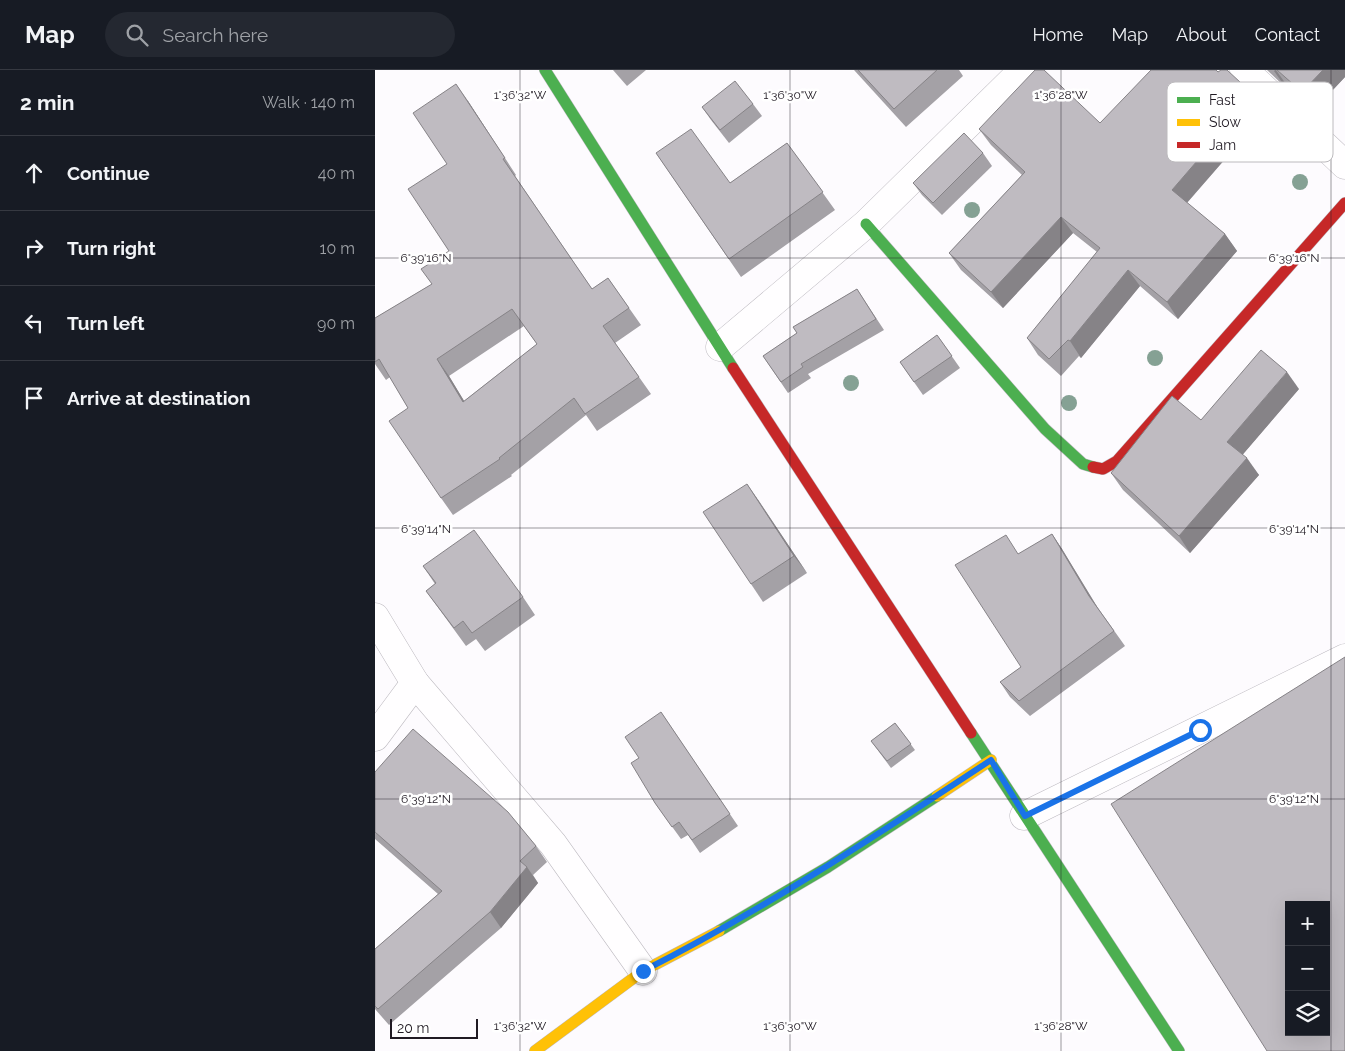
<!DOCTYPE html>
<meta charset="utf-8">
<style>
body{margin:0;font-family:Raleway,sans-serif;background:#242831;color:#f1f3f6}
.controls{position:absolute;right:15px;bottom:15px;display:grid;overflow:hidden;border-radius:0px;box-shadow:0 5px 20px #0002}
.controls button{width:45px;height:45px;display:grid;place-items:center;padding:0;border:0;border-bottom:1px solid #363941;background:#171b24;color:#f1f3f6;font:25px sans-serif}
.scale{position:absolute;left:15px;bottom:12px;width:88px;box-sizing:border-box;padding-left:5px;border:2px solid #201a23;border-top:0;font-size:14px;line-height:18px;white-space:nowrap;color:#201a23;-webkit-text-stroke:4px #fff;paint-order:stroke}
.stop{position:absolute;width:15px;height:15px;margin:-11px;border:4px solid #1a73e8;border-radius:50%;background:#fff}
.stop.end{background:#1a73e8;border-color:#fff;box-shadow:0 1px 5px #0008}
.list{margin:0;padding:0;list-style:none}
h2{display:flex;justify-content:space-between;align-items:center;height:65px;margin:0;padding:0 20px;font-size:21px}
h2 small{font-size:16px;font-weight:400;color:#9ea1a6}
.list li{display:grid;grid-template-columns:32px 1fr auto;gap:15px;align-items:center;box-sizing:border-box;height:75px;padding:0 20px;border-top:1px solid #363941}
.list b{display:block;font-size:19px;white-space:nowrap}
.list em{font-size:16px;font-style:normal;color:#9ea1a6}
.icon{flex:none;width:28px;height:28px;fill:none;stroke:currentColor;stroke-width:2;stroke-linecap:round;stroke-linejoin:round}
.map{position:relative;flex:none;width:970px;height:981px;overflow:hidden}
header{display:flex;align-items:center;gap:30px;box-sizing:border-box;height:70px;padding:0 25px;background:#171b24;border-bottom:1px solid #363941}
header strong{font-size:24px}
nav{display:flex;gap:28px;margin-inline-start:auto;font-size:18px}
.search{width:350px;height:45px;background:#242831;display:flex;align-items:center;gap:12px;box-sizing:border-box;padding:0 18px;border-radius:28px;color:#9ea1a6;font-size:19px}
main{display:flex}
aside{flex:1;background:#171b24}
.map>svg:first-child{display:block}
.lines{fill:none;stroke-linecap:round;stroke-linejoin:round}
.street-casing{stroke:#bdbac0;stroke-width:29}
.fast-casing{stroke:#bdbac0;stroke-width:12}
.slow-casing{stroke:#bdbac0;stroke-width:12}
.jam-casing{stroke:#bdbac0;stroke-width:12}
.street{stroke:#fffeff;stroke-width:28}
.fast{stroke:#4caf50;stroke-width:11}
.slow{stroke:#ffc107;stroke-width:11}
.jam{stroke:#c62828;stroke-width:11}
.tree{fill:#85a194}
.wall{fill:#a4a1a6;fill-rule:evenodd}
.shaded-wall{fill:#868387}
.building{fill:#bfbbc1;stroke:#868387;fill-rule:evenodd}
.route{stroke:#1a73e8;stroke-width:6}
.ticks{fill:none;stroke:#201a23;stroke-width:1;stroke-opacity:0.45}
.key{fill:#fff;stroke:#bcbabd;stroke-width:1}
.key-label{font-size:14px;fill:#201a23}
.ticks-label{font-size:12px;text-anchor:middle;fill:#201a23;stroke:#fff;stroke-width:5;stroke-linejoin:round;paint-order:stroke}
</style>
<header>
<strong>Map</strong>
<div class="search"><svg class="icon" aria-label="search" viewBox="0 0 24 24"><circle cx="10" cy="10" r="6"/><path d="M15 15l6 6"/></svg>Search here</div>
<nav><a>Home</a><a>Map</a><a>About</a><a>Contact</a></nav>
</header>
<main>
<aside>
<h2>2 min<small>Walk · 140 m</small></h2>
<ul class="list">
<li><svg class="icon" aria-label="ahead" viewBox="0 0 24 24"><path d="M12 20V5M6 11l6-6 6 6"/></svg><div><b>Continue</b></div><em>40 m</em></li>
<li><svg class="icon" aria-label="right" viewBox="0 0 24 24"><path d="M7 20v-9h11M14 6l5 5-5 5"/></svg><div><b>Turn right</b></div><em>10 m</em></li>
<li><svg class="icon" aria-label="left" viewBox="0 0 24 24"><path d="M17 20v-9H6M10 6l-5 5 5 5"/></svg><div><b>Turn left</b></div><em>90 m</em></li>
<li><svg class="icon" aria-label="arrive" viewBox="0 0 24 24"><path d="M6 21V4h12l-3 4 3 4H6"/></svg><div><b>Arrive at destination</b></div></li>
</ul>
</aside>
<div class="map">
<svg width="970" height="981" viewBox="0 0 970 981">
<rect width="100%" height="100%" fill="#fdfbfe"/>
<g class="lines">
<!-- street casing -->
<g class="street-casing">
<g id="street">
<polyline points="869,0 970,95"/>
<polyline points="345,277 491,154 648,0"/>
<polyline points="0,547 40,613 178,774 268,901"/>
<polyline points="0,667 40,613"/>
<polyline points="649,746 970,588"/>
</g>
</g>
<!-- fast casing -->
<g class="fast-casing">
<g id="fast">
<polyline points="170,0 358,298"/>
<polyline points="491,154 670,359 708,394 718,397"/>
<polyline points="596,663 804,981"/>
<polyline points="344,861 453,797 562,726"/>
</g>
</g>
<!-- slow casing -->
<g class="slow-casing">
<g id="slow">
<polyline points="562,726 616,690"/>
<polyline points="160,981 268,901 344,861"/>
</g>
</g>
<!-- jam casing -->
<g class="jam-casing">
<g id="jam">
<polyline points="358,298 596,663"/>
<polyline points="718,397 728,399 742,391 970,133"/>
</g>
</g>
<!-- street -->
<use href="#street" class="street"/>
<!-- fast -->
<use href="#fast" class="fast"/>
<!-- slow -->
<use href="#slow" class="slow"/>
<!-- jam -->
<use href="#jam" class="jam"/>
</g>
<!-- trees -->
<g class="tree">
<circle cx="925" cy="112" r="8"/>
<circle cx="597" cy="140" r="8"/>
<circle cx="780" cy="288" r="8"/>
<circle cx="476" cy="313" r="8"/>
<circle cx="694" cy="333" r="8"/>
</g>
<!-- wall -->
<g class="wall">
<polygon points="238,0 271,0 252,16"/>
<polygon points="479,0 584,0 588,6 531,57"/>
<polygon points="892,0 970,0 970,7 939,40 913,17 911,18"/>
<path d="M93 31 141 105 140 106 217 219 233 208 266 255 240 273 276 324 222 361 211 345 136 405 137 406 78 445 66 428 33 338 15 307 11 310 0 294V248L57 214 74 181ZM149 256 162 274 89 331 74 306Z"/>
<polygon points="378,34 387,46 354,73 336,50 327,37"/>
<polygon points="891,42 812,133 850,164 862,181 803,249 765,216 706,288 704,286 686,306 663,285 652,268 722,182 698,163 628,238 586,200 574,183 647,105 616,75 604,59 725,53"/>
<polygon points="412,73 460,140 366,207 281,83 355,113"/>
<polygon points="608,83 617,96 567,145 547,125 538,113"/>
<polygon points="482,219 509,260 433,304 436,308 413,323 388,286 422,263 418,257"/>
<polygon points="562,265 585,298 548,325 525,292"/>
<polygon points="924,319 867,385 884,405 815,483 748,420 736,403 826,350"/>
<polygon points="372,414 432,503 388,532 376,514"/>
<polygon points="677,464 687,479 723,538 750,576 655,646 635,627 625,612 646,597 644,484"/>
<polygon points="48,496 148,527 160,545 110,581 101,569 91,576 51,521 60,514"/>
<polygon points="286,642 363,756 325,783 313,765 306,769 280,733 264,688"/>
<polygon points="520,653 540,680 516,698 496,671"/>
<polygon points="0,702 161,776 172,792 158,805 163,813 126,858 14,955 0,939 0,879 63,824 0,769"/>
</g>
<!-- shaded-wall -->
<g class="shaded-wall">
<polygon points="900,0 901,0 913,17 911,18 899,1"/>
<polygon points="948,0 970,0 970,7 939,40 927,22"/>
<polygon points="81,14 93,31 141,105 130,88"/>
<polygon points="879,25 891,42 809,136 797,120"/>
<polygon points="686,147 698,163 628,238 616,222"/>
<polygon points="850,164 862,181 803,249 792,232"/>
<polygon points="753,200 765,216 706,288 695,271"/>
<polygon points="62,289 74,306 100,349 88,332"/>
<polygon points="912,302 924,319 864,389 852,372"/>
<polygon points="872,388 884,405 815,483 804,466"/>
<polygon points="372,414 384,431 432,503 419,486"/>
<polygon points="677,464 687,479 725,542 714,526"/>
<polygon points="152,797 163,813 126,858 115,842"/>
</g>
<!-- building -->
<g class="building">
<polygon points="483,0 562,0 519,39"/>
<polygon points="660,0 669,0 725,53 776,0 841,0 843,2 846,0 852,0 879,25 797,120 850,164 792,232 753,200 695,271 693,270 674,289 652,268 725,178 686,147 616,222 574,183 650,102 604,59"/>
<polygon points="902,0 948,0 927,22"/>
<polygon points="360,11 378,34 345,60 327,37"/>
<path d="M81 14 130 88 128 89 217 219 233 208 254 238 228 256 264 307 210 344 199 328 124 388 125 389 66 428 14 351 33 338 4 289 0 292V248L57 214 46 199 74 181 33 119 72 94 38 43ZM137 239 162 274 88 332 62 289Z"/>
<polygon points="316,59 355,113 412,73 448,122 354,189 281,83"/>
<polygon points="589,63 608,83 558,133 538,113"/>
<polygon points="482,219 501,249 426,294 428,297 406,312 388,286 422,263 418,257"/>
<polygon points="562,265 577,286 539,312 525,292"/>
<polygon points="886,280 912,302 852,372 872,388 804,466 736,403 797,326 826,350"/>
<polygon points="372,414 419,486 376,514 328,442"/>
<polygon points="99,460 148,527 97,563 88,551 79,558 51,521 61,513 48,496"/>
<polygon points="677,464 714,526 739,561 644,631 625,612 646,597 580,495 631,465 643,484"/>
<path d="M970 587V981H892L736 734ZM914 835H951V962H914Z"/>
<polygon points="286,642 355,744 317,770 304,752 297,757 280,733 256,693 264,688 250,667"/>
<polygon points="520,653 536,674 512,691 496,671"/>
<polygon points="38,659 133,742 161,776 145,791 152,797 115,842 3,939 0,936 0,879 67,821 0,762 0,702"/>
</g>
<g class="lines">
<!-- route -->
<path class="route" d="M268 901C390 839 502 765 616 690L650 746 825 660"/>
</g>
<!-- ticks -->
<path class="ticks" d="M145 0V981M415 0V981M686 0V981M956 0V981M0 188H970M0 458H970M0 729H970"/>
<!-- legend -->
<rect x="792" y="12" width="166" height="80" rx="8" class="key"/>
<rect x="802" y="27" width="23" height="6" fill="#4caf50"/>
<rect x="802" y="49" width="23" height="7" fill="#ffc107"/>
<rect x="802" y="72" width="23" height="6" fill="#c62828"/>
<g class="key-label">
<text x="834" y="35">Fast</text>
<text x="834" y="57">Slow</text>
<text x="834" y="80">Jam</text>
</g>
<g class="ticks-label">
<text x="145" y="29">1°36'32"W</text>
<text x="415" y="29">1°36'30"W</text>
<text x="686" y="29">1°36'28"W</text>
<text x="51" y="192">6°39'16"N</text>
<text x="919" y="192">6°39'16"N</text>
<text x="51" y="463">6°39'14"N</text>
<text x="919" y="463">6°39'14"N</text>
<text x="51" y="733">6°39'12"N</text>
<text x="919" y="733">6°39'12"N</text>
<text x="145" y="960">1°36'32"W</text>
<text x="415" y="960">1°36'30"W</text>
<text x="686" y="960">1°36'28"W</text>
</g>
</svg>
<div class="controls">
<button>+</button>
<button>−</button>
<button><svg class="icon" aria-label="layers" viewBox="0 0 24 24"><path d="M12 4l9 5-9 5-9-5zM3 14l9 5 9-5"/></svg></button>
</div>
<div class="scale">20 m</div>
<div class="stop" style="left:825px;top:660px"></div>
<div class="stop end" style="left:268px;top:901px"></div>
</div>
</main>
